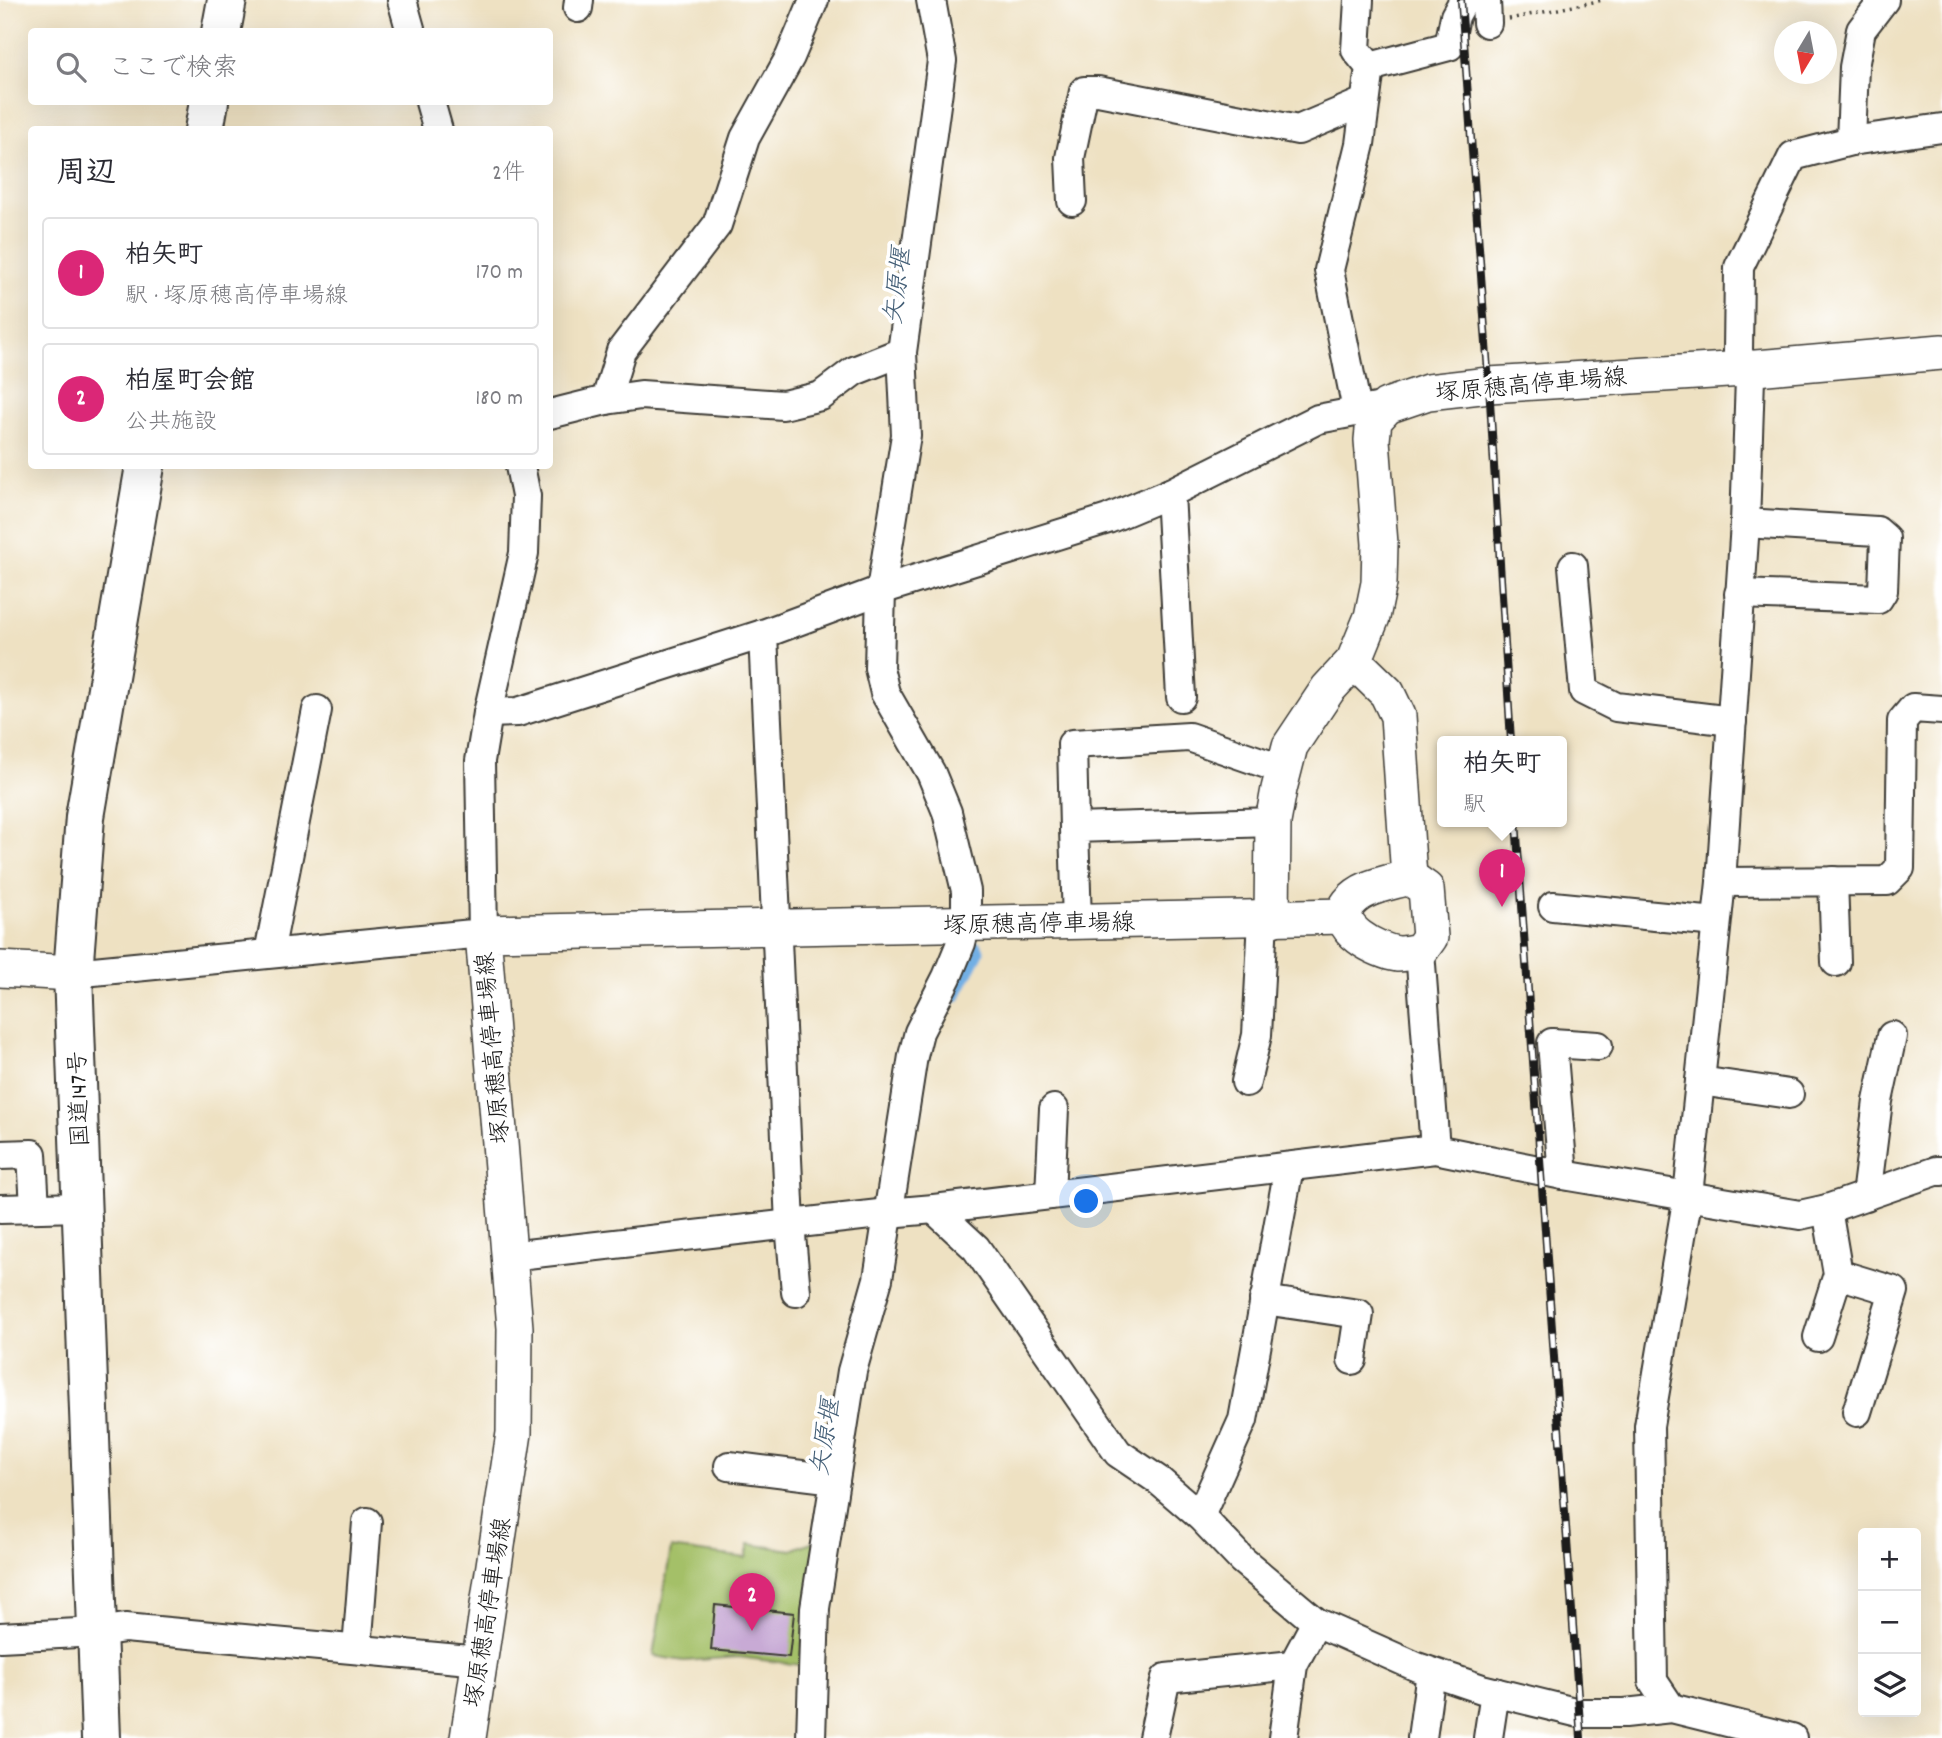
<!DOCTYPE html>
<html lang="ja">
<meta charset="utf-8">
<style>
body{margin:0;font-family:Dekko,"Klee One",sans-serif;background:#f2f2f3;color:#2b2b33}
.controls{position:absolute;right:21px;bottom:21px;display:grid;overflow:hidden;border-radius:7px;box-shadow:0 7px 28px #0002}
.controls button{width:63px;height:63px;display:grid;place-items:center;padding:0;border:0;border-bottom:2px solid #e1e1e2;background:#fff;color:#2b2b33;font:35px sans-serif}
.compass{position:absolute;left:1774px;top:21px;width:63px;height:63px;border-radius:50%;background:#fff;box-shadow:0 7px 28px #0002;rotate:190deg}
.you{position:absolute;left:1087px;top:1202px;width:24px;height:24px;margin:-18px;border:5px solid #fff;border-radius:50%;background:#1a73e8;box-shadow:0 0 0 10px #1a73e833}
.badge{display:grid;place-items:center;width:46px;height:46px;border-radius:50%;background:#db2777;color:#fff;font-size:23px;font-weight:700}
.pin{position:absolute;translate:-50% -58px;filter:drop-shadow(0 2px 4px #0008)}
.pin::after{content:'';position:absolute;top:37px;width:24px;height:21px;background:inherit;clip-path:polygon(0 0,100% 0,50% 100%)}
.popup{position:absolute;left:1437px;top:736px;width:130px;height:91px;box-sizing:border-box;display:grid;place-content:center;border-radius:7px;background:#fff;filter:drop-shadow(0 2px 5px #0005);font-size:23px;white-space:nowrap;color:#7c7c81}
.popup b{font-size:26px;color:#2b2b33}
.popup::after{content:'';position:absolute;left:50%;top:100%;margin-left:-14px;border:14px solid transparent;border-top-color:#fff}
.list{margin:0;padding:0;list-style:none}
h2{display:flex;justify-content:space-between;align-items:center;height:91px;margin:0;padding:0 28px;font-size:30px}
h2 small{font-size:23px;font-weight:400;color:#7c7c81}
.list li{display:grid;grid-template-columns:46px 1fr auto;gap:21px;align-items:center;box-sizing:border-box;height:112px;margin:0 14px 14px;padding:0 14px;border:2px solid #e1e1e2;border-radius:7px}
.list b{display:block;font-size:26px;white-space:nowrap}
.list p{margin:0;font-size:23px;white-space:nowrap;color:#7c7c81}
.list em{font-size:23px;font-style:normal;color:#7c7c81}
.icon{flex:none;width:38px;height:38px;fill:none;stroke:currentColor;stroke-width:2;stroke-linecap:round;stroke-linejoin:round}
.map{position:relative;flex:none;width:1942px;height:1738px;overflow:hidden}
.search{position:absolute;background:#fff;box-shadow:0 7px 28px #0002;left:28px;top:28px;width:525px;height:77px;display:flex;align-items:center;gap:18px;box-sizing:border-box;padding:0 24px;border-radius:7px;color:#7c7c81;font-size:26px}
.panel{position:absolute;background:#fff;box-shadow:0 7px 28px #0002;left:28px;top:126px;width:525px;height:343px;border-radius:7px}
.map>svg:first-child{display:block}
.green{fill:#a4c067;stroke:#606e42;stroke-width:2}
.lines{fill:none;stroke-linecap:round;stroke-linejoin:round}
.canal{stroke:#72afe4;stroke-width:21}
.building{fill:#c8aad5}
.minor-casing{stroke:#3c3a35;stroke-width:32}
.major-casing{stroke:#3c3a35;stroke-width:38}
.highway-casing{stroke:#3c3a35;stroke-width:42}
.path{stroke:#3c3a35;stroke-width:3.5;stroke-dasharray:2 5;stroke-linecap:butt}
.minor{stroke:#fff;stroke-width:28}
.major{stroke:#fff;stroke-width:35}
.highway{stroke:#fff;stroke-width:38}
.rail-casing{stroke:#1c1c1c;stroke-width:8}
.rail{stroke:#fff;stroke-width:5;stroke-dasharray:16;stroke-linecap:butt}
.labels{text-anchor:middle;stroke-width:7;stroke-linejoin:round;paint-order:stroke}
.street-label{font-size:24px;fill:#1c1c1c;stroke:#fff}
.water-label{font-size:26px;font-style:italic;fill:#435e76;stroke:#fff}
</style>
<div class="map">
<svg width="1942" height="1738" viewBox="0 0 1942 1738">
<rect width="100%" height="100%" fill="#fff"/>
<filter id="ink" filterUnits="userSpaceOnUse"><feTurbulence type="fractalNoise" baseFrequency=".0143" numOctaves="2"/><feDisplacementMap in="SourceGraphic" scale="14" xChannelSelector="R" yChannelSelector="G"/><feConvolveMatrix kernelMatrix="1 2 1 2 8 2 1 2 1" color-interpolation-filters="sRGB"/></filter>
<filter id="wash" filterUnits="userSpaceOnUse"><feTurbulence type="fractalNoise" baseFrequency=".00686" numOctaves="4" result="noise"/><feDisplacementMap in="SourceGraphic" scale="28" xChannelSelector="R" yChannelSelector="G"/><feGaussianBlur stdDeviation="1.57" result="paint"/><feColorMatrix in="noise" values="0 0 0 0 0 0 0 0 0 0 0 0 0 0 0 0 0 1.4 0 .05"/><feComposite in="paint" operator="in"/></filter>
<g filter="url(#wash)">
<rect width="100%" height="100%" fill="#eee1c2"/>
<!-- green -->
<polygon class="green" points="816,1540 800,1665 739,1657 684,1661 653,1656 671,1548 746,1558 749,1544 792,1550"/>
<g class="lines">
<!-- canal -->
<polyline class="canal" points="952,993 974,951"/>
</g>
<g id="blocks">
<!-- building -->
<polygon class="building" points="715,1605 794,1613 789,1657 711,1650"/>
</g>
</g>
<g filter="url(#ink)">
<use href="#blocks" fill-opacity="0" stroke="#3c3a35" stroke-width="2"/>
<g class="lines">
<!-- minor casing -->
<g class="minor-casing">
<g id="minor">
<polyline points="402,0 411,32"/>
<polyline points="1486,0 1487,23"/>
<polyline points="578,8 579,0"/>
<polyline points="1370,67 1449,46 1455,16 1464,0"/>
<polyline points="430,102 438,130"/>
<polyline points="1851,141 1854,67 1861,30 1884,0"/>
<polyline points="1072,201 1070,158 1084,91 1098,91 1298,130 1364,102"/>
<polyline points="606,400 621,351 717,225 745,138 790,57 814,0"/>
<polyline points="1357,410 1329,270 1360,144 1370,67 1356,50 1359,0"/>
<polyline points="550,414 606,400 641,395 783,405 821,396 854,371 902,352"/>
<polyline points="1170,493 1181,697"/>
<polyline points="1573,566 1584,691 1616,707 1732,721"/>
<polyline points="1739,594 1878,599 1883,591 1885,538 1877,531 1745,523"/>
<polyline points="763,634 790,1224 796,1292"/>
<polyline points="488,713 518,712 763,634 881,590 1108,519 1170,493 1318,419 1387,406"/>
<polyline points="1074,828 1072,744 1189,737 1284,770"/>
<polyline points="1833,881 1836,962"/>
<polyline points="1721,882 1887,881 1900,868 1902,721 1913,708 1942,710"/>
<polyline points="1553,906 1716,922"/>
<polyline points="1077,922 1074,828 1273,822"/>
<polyline points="1420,951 1435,1149"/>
<polyline points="269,953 317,710"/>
<polyline points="73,973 483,933 480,761 488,713 524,553 526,496 520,466"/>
<polyline points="1700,1081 1789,1094"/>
<polyline points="1246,1082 1257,1035 1263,919"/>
<polyline points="0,1155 32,1154 35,1208"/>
<polyline points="1563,1175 1552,1043 1598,1046"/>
<polyline points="1050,1195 1054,1109"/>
<polyline points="1866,1196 1878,1101 1892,1036"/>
<polyline points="0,1209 82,1207"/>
<polyline points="934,1209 976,1248 1118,1453 1158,1480 1200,1516 1242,1560 1316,1622 1417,1667 1482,1689 1579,1713 1625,1713 1671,1708 1792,1738"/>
<polyline points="509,1256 888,1213 934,1209 1435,1149 1563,1175 1800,1215 1827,1209 1936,1171 1942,1171"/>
<polyline points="1838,1274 1894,1291 1857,1412"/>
<polyline points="1264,1300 1359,1314 1352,1360"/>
<polyline points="1818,1337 1838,1274 1827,1209"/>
<polyline points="729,1466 835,1479"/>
<polyline points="1200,1516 1243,1420 1289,1167"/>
<polyline points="0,1637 98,1632 125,1628 480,1661"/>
<polyline points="357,1649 367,1522"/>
<polyline points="1671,1708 1653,1681 1649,1426 1688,1195 1721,882 1745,523 1750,378 1744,369 1738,352 1739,267 1793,156 1851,141 1942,128"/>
<polyline points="811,1738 815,1608 852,1371 878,1279 913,1056 919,1032 947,977 961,943 966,924 966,891 947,812 931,773 885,693 879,668 881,590 906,435 902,352 942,61 931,0"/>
<polyline points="1153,1738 1166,1678 1293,1665"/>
<polyline points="1283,1738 1293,1665 1316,1622"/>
<polyline points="1422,1738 1431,1672"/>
<polyline points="1488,1738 1495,1692"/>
</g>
</g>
<!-- major casing -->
<g class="major-casing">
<g id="major">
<polyline points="1354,661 1387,693 1398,716 1409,877"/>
<path d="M1409 877 1426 889 1430 937 1420 951C1413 952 1405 954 1398 954 1379 952 1330 928 1349 903 1362 886 1390 883 1409 877Z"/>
<polyline points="1272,919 1273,822 1279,789 1290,746 1328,689 1354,661 1372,617 1379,583 1380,544 1372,440 1374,420 1387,406 1428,392 1489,385 1744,369 1942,352"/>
<polyline points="0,969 73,973"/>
<polyline points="468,1738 514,1433 515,1328 483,933 1345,916"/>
</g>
</g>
<!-- highway casing -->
<g class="highway-casing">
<g id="highway">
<polyline points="221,32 227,0"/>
<polyline points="204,130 209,102"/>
<polyline points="101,1738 73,973 85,817 145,466"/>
</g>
</g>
<!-- path -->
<polyline class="path" points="1509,19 1603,0"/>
<!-- minor -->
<use href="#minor" class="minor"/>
<!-- major -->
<use href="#major" class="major"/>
<!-- highway -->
<use href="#highway" class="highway"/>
<!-- rail casing -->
<g class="rail-casing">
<g id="rail">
<polyline points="1461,0 1489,385 1511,741"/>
<polyline points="1516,821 1581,1738"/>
</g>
</g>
<!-- rail -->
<use href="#rail" class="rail"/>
</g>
</g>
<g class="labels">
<!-- street labels -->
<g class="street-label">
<text transform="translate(1531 384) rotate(-5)" y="8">塚原穂高停車場線</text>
<text transform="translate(1039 923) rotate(-1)" y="8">塚原穂高停車場線</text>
<text transform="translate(492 1048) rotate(-95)" y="8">塚原穂高停車場線</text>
<text transform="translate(78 1099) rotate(-92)" y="8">国道147号</text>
<text transform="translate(487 1612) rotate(-81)" y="8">塚原穂高停車場線</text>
</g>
<!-- water labels -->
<g class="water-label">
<text transform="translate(896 286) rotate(-83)" y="9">矢原堰</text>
<text transform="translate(824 1437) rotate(-81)" y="9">矢原堰</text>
</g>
</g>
</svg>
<div class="controls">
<button>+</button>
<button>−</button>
<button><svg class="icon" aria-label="layers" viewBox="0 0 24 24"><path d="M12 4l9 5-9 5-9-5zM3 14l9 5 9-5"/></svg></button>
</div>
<svg class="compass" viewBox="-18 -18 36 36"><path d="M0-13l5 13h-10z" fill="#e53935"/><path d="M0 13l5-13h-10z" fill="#7c7c81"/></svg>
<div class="you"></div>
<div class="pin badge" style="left:1502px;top:907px">1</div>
<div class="popup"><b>柏矢町</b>駅</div>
<div class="pin badge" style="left:752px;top:1631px">2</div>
<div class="search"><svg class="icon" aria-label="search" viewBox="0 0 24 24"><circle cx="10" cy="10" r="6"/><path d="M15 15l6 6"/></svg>ここで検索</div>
<section class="panel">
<h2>周辺<small>2件</small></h2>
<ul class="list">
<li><span class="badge">1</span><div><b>柏矢町</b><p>駅 · 塚原穂高停車場線</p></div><em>170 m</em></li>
<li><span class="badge">2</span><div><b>柏屋町会館</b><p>公共施設</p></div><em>180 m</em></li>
</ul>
</section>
</div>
